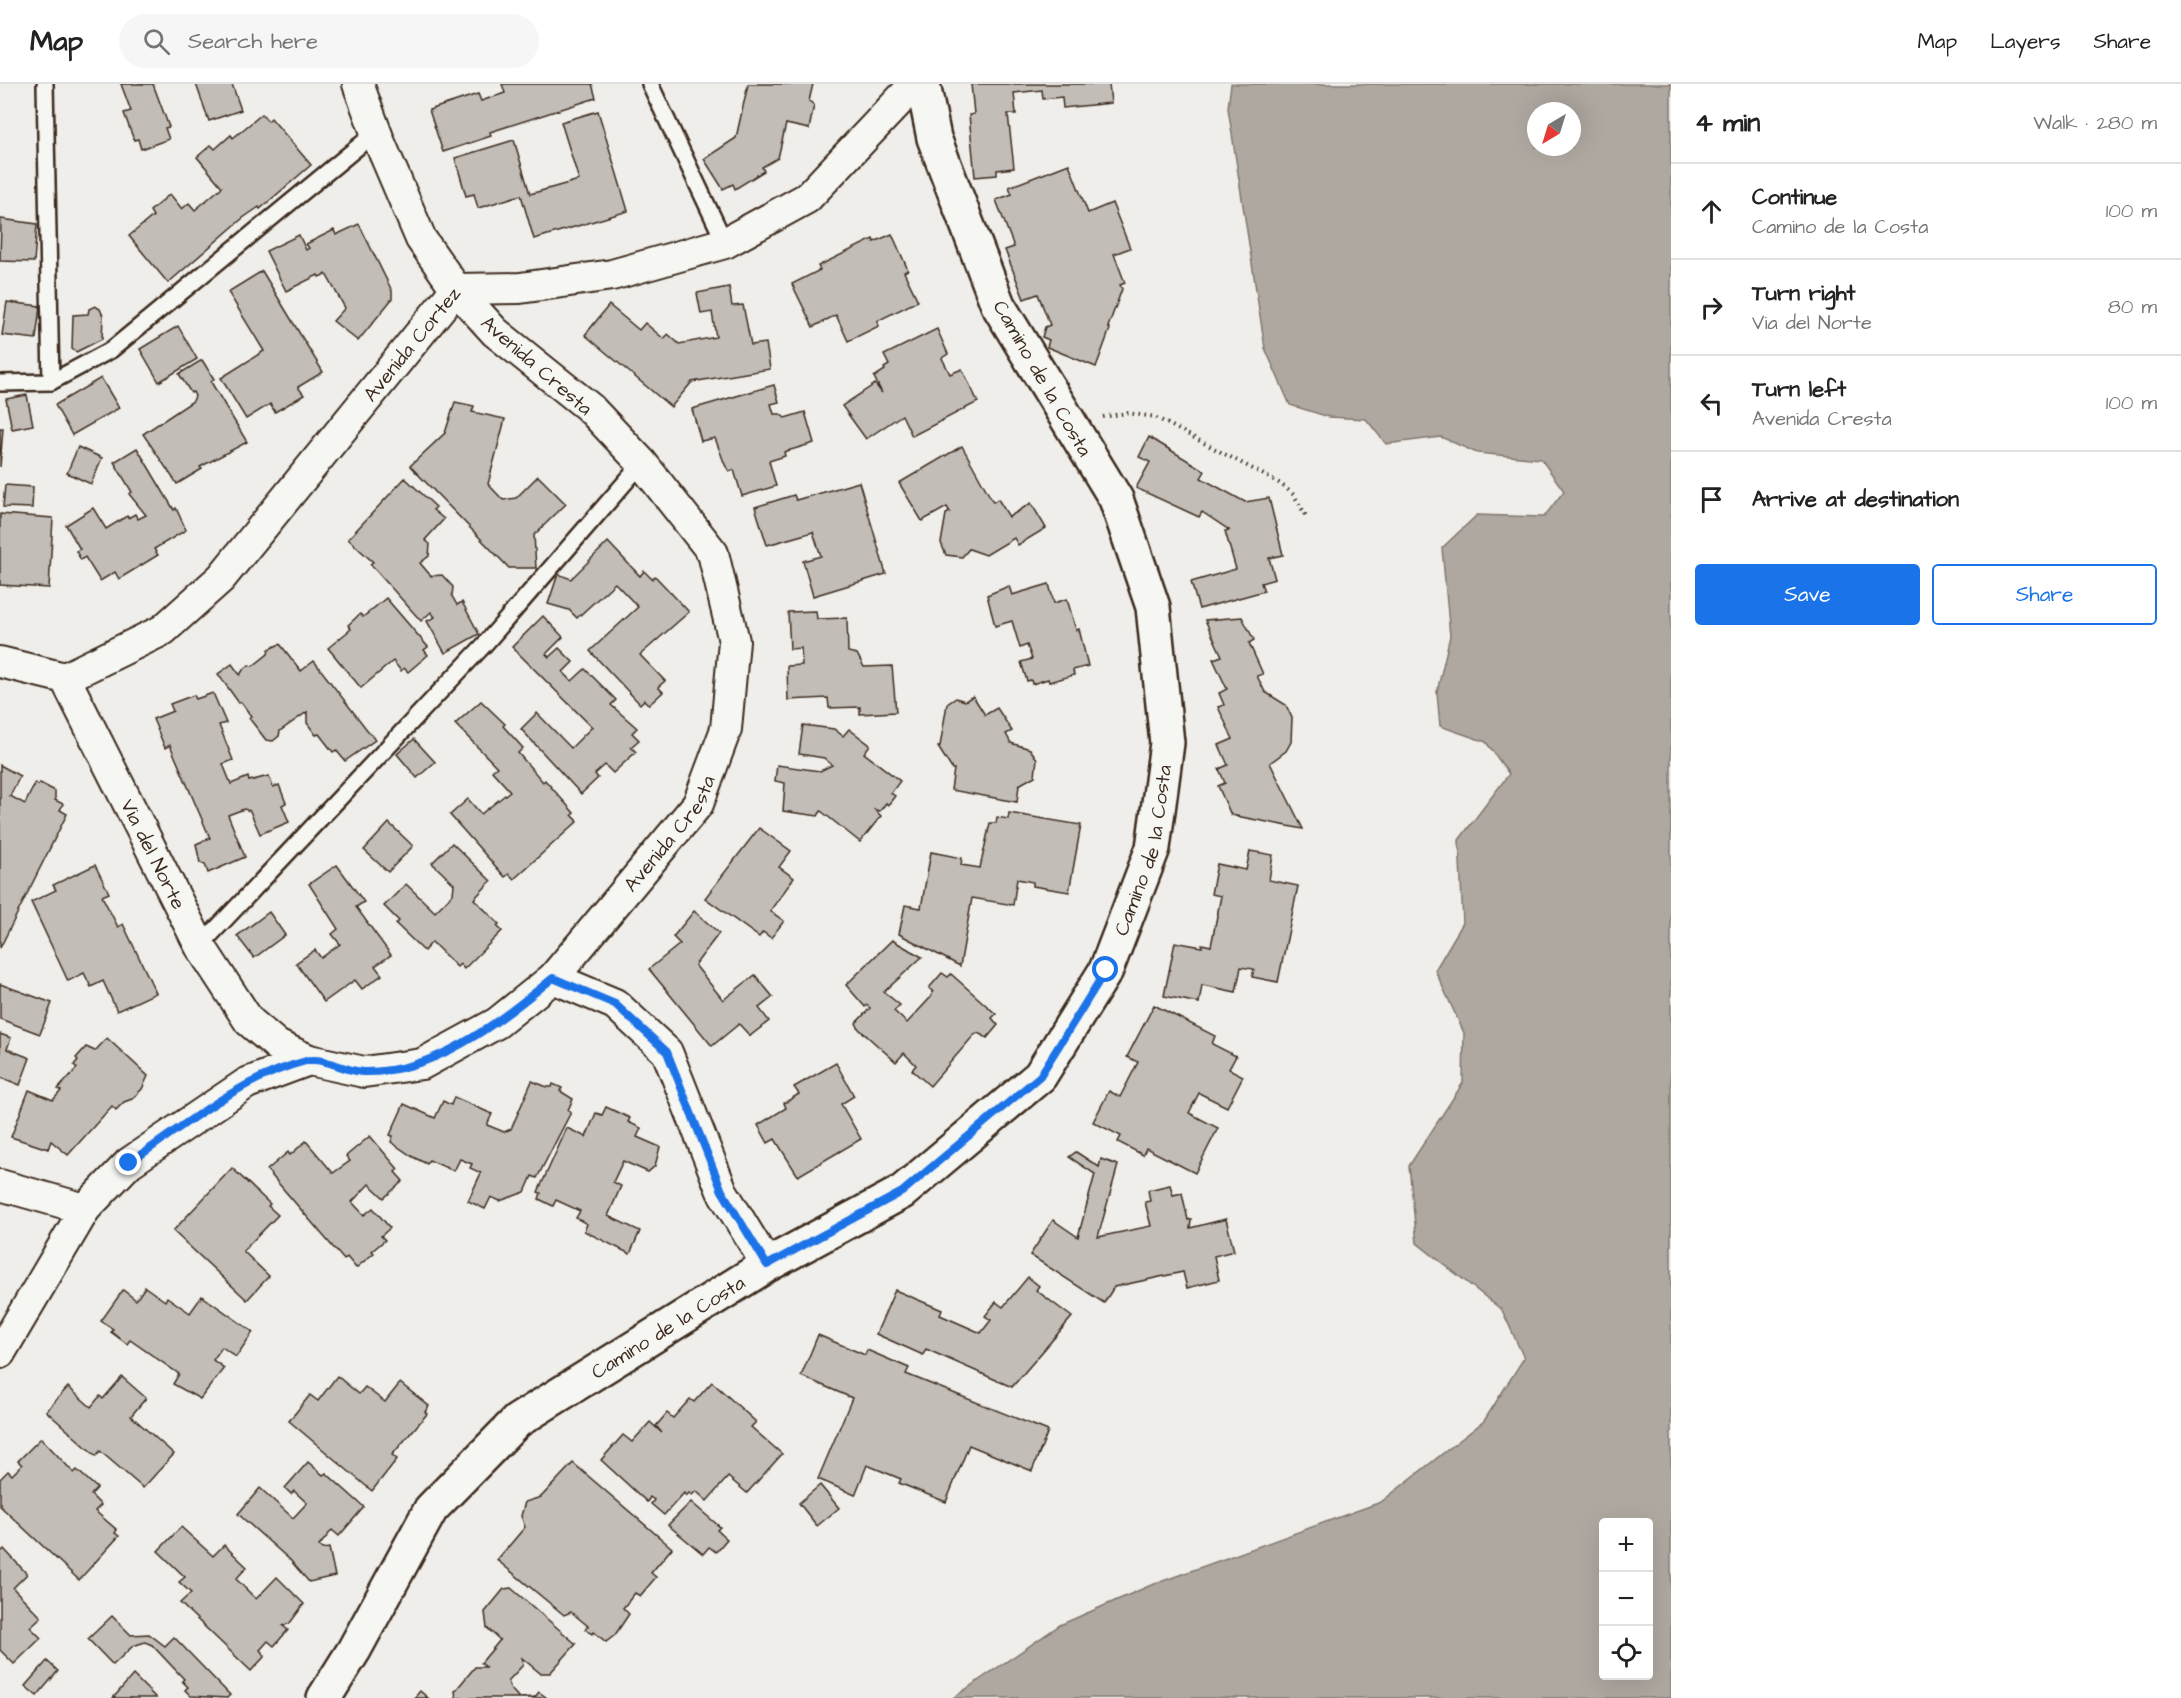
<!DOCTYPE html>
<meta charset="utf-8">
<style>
body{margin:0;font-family:"Architects Daughter",sans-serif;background:#f6f6f6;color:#222}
.controls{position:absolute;right:18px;bottom:18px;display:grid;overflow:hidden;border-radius:6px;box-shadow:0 6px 24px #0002}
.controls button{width:54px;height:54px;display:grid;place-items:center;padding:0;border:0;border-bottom:2px solid #e0e0e0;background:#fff;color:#222;font:30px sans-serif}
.compass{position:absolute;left:1527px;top:18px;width:54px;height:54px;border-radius:50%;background:#fff;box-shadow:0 6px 24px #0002;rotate:218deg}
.stop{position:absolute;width:18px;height:18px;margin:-14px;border:4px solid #1a73e8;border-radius:50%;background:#fff}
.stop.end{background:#1a73e8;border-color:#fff;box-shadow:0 2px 6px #0008}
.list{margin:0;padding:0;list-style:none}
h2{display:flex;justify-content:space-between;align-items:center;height:78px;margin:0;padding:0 24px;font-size:26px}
h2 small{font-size:20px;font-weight:400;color:#767676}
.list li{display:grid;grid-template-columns:39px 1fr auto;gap:18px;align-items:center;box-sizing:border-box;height:96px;padding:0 24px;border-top:2px solid #e0e0e0}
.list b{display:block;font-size:22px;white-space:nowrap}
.list p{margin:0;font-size:20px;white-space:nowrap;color:#767676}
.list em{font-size:20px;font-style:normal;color:#767676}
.actions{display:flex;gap:12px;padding:18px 24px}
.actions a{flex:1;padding:14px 0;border:2px solid #1a73e8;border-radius:6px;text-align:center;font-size:21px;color:#1a73e8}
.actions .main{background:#1a73e8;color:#fff}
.icon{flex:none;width:33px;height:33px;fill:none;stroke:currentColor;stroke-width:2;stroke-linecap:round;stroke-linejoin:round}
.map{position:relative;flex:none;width:1671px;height:1614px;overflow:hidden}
header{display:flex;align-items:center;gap:36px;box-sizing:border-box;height:84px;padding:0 30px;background:#fff;border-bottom:2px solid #e0e0e0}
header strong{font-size:28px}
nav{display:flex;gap:33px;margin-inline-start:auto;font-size:21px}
.search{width:420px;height:54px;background:#f6f6f6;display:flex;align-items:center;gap:15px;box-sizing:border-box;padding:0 21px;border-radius:33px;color:#767676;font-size:22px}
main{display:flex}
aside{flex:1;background:#fff}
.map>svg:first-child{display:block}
.water{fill:#afa8a1;stroke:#81766d;stroke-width:1.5;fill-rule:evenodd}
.building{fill:#c2bdb7;stroke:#3b2a1e;stroke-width:1.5}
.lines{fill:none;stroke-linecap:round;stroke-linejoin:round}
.lane-casing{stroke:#3b2a1e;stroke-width:20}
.street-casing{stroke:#3b2a1e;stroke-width:34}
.secondary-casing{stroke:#3b2a1e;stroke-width:38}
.path{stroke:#3b2a1e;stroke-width:4;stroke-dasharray:1.5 4.5;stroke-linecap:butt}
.lane{stroke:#f6f6f2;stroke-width:15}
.street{stroke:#f6f6f2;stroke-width:30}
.secondary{stroke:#f6f6f2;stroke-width:33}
.route{stroke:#1a73e8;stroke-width:8}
.labels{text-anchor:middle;stroke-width:5;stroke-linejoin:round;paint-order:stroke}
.street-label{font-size:20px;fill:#3b2a1e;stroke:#f6f6f2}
</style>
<header>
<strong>Map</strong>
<div class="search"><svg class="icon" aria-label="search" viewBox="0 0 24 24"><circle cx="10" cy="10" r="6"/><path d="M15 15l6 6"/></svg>Search here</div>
<nav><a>Map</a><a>Layers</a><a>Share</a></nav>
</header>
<main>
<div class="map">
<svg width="1671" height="1614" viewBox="0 0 1671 1614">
<rect width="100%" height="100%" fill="#efeeea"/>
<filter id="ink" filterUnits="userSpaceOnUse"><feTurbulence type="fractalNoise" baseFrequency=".0167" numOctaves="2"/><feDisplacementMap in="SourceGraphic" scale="12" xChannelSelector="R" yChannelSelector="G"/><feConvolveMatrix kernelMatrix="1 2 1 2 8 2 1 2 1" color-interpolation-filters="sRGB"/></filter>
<g filter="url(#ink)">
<!-- water -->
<path class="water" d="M1231 0H1671V1614H953L1060 1541 1149 1502 1381 1418 1484 1337 1524 1274 1502 1226 1417 1159 1409 1082 1463 999 1464 949 1435 886 1463 839 1459 756 1509 690 1486 658 1440 642 1437 608 1450 552 1442 464 1477 431 1544 433 1564 407 1541 375 1477 369 1441 353 1386 360 1366 335 1329 333 1290 321 1265 264 1228 24ZM1536 27H1572V63H1536ZM1604 1438H1648V1592H1604Z"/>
<!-- building -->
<g class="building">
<polygon points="121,0 153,0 169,43 165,44 169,55 141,65 138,55 134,56 124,29 131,27"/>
<polygon points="196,0 232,0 241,26 209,37"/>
<polygon points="502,0 592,0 596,14 490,48 491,52 443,68 429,26 478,10 481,17 505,9"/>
<polygon points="748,0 813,0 809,17 814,21 809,45 786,40 778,74 762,83 764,87 735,105 733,100 723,105 704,75 736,54"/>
<polygon points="971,0 1109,0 1111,19 1063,24 1062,13 1043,15 1042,6 1014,9 1016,30 1008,30 1014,84 997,86 997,91 975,93 969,31 974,30"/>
<polygon points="598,27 628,127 534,155 521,111 478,124 474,110 466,112 455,74 514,56 530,110 579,96 561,38"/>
<polygon points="262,30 268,37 271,34 311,81 260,125 259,123 243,134 168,199 129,152 153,132 150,127 170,110 182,125 189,119 195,126 222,103 197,73 211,61 215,65 231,51 233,54"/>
<polygon points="1069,80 1088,129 1112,119 1130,164 1114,170 1125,199 1120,201 1122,205 1108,243 1110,245 1096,283 1047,263 1049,256 1042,253 1045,243 1050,241 1038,210 1024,215 1005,166 1014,163 996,116 1012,110 1009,103"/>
<polygon points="1,135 37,140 34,178 0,177"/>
<polygon points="359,140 392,207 392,215 358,257 333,237 345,224 326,190 319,193 318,191 286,207 266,167 299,151 306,166 309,164 306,160 334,146 336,151"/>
<polygon points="892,150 908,186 904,188 918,217 877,237 879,242 848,257 836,231 813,243 792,200 820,186 818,182 873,155 874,158"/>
<polygon points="262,187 323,288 298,303 304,311 275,328 270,320 246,335 221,294 264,267 228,208"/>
<polygon points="729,203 732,222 743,221 751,261 766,259 770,285 692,298 671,323 585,251 609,221 639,246 645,239 664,255 668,250 679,260 716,253 712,228 701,230 697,209"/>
<polygon points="7,218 40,222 36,255 2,251"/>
<polygon points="95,222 100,225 103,232 102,255 76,268 72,265 73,231 88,230 89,225"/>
<polygon points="178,242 197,275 159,298 140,265"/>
<polygon points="937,245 948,270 942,274 950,290 962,285 978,318 912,352 902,331 866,355 842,322 875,300 882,309 874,293 885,286 884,284 889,281 884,271"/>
<polygon points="202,276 214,295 211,298 247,358 200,383 202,385 177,400 143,350 193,317 195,312 193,308 191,309 179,290"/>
<polygon points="101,294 119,324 72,351 55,321"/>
<polygon points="774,301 779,318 771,320 774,330 780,330 785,334 805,328 814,359 784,368 785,372 769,377 776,402 742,412 734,386 729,387 725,381 715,354 701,357 692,325"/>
<polygon points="27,311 33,341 12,345 6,315"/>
<polygon points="455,318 474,322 472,328 505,335 488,400 503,416 516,414 538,392 566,420 534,451 536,484 509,484 410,382 445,349"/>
<polygon points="0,344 3,344 0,383"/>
<polygon points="1149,353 1205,387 1201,394 1245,418 1269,414 1283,471 1269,474 1275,495 1261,499 1264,507 1199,525 1191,498 1236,485 1225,447 1229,446 1202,428 1199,433 1136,404 1150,378 1139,373"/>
<polygon points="962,362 993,418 998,415 1009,433 1031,419 1046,444 1018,461 1014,454 986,471 969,465 962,473 946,471 941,459 946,430 950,428 947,423 922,437 899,399"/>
<polygon points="78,363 102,374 91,400 67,389"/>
<polygon points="137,364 174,426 176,424 186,446 154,465 158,471 119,495 115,488 100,497 85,473 81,476 76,467 80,465 66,441 93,424 106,445 127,432 128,434 135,430 138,435 146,431 129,410 132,408 114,378"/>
<polygon points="405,394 436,423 433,426 444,435 425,456 430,460 429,472 420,479 431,492 442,491 453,503 452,512 457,521 462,518 479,550 445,569 427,537 435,533 431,528 421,537 370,480 373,478 348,455"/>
<polygon points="859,398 886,490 813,512 803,477 821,472 813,448 767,461 755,423 794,411 796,416"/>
<polygon points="5,401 33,403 32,424 3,423"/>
<polygon points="0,430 53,434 49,504 0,501"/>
<polygon points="608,458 640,492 644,487 652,495 655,492 689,528 640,571 665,597 658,603 663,608 649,621 644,616 640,620 590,567 638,523 615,499 577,534 569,526 548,520 558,490 571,495"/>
<polygon points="1049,500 1054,519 1067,515 1076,546 1079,545 1088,582 1073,586 1074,591 1049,598 1048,595 1032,600 1031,596 1027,597 1021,578 1032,575 1027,561 1020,564 1012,537 995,542 987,511 1009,502 1012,511"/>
<polygon points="386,514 428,563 424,566 428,571 408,588 404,584 401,587 393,577 361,604 328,564 351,545 348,541 360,530 363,533"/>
<polygon points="816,527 817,535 847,534 848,568 857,570 864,583 892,582 896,628 860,630 860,623 829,624 828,614 788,616 787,582 802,581 801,564 790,565 788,528"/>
<polygon points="543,532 563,553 546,570 549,573 559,564 573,578 563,588 572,597 585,585 616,616 611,621 637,644 632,649 639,656 631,663 636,668 613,689 605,681 595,690 598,694 581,710 521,645 537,629 571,664 592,643 512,563"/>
<polygon points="1242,533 1254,556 1249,559 1263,590 1257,592 1265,608 1286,621 1292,634 1291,658 1286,667 1270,679 1303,745 1231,731 1218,702 1225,699 1219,685 1228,681 1219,661 1233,655 1218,623 1224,621 1219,609 1227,605 1213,575 1222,572 1205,536"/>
<polygon points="280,560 301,587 314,577 375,656 345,677 336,666 333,668 319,650 316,651 307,639 307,628 280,647 279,652 273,657 266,656 249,634 251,632 241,618 239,619 218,590 232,580 240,591 243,586 249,581 253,582 268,570 269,565"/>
<polygon points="213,609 226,639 219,641 233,676 223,680 231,700 248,693 249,697 269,692 273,703 279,701 286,719 282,721 289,738 260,750 250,727 244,725 228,731 245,773 208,789 205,780 200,779 196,760 210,754 170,661 165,664 153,635 173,627 170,620 194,611 196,615"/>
<polygon points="973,612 985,631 997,624 1012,647 1006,650 1011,659 1030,665 1037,675 1035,692 1019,701 1017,718 951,706 954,685 952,685 938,663 940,662 947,620 956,614 965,617"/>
<polygon points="481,617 505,640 503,642 523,664 518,669 543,698 545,696 574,729 572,731 578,737 514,795 509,790 505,793 450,731 468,715 481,730 510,707 492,687 497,683 455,640"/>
<polygon points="803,641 834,645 843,652 849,645 870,661 864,669 900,697 891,709 895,712 888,721 886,719 880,727 875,726 881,732 860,758 821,727 818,732 783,727 785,699 775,697 777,681 820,687 832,681 824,674 799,670"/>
<polygon points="414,655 435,678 417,694 397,670"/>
<polygon points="0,681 20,692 10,712 25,720 35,699 38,701 40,699 55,707 55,716 63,720 60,726 67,730 0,864"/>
<polygon points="1009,729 1081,741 1069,808 1033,802 1033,798 1017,795 1013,821 972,814 960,882 899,850 905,821 921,824 931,768 962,774 961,781 980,784 990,739 996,739 997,733 1008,735"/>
<polygon points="389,739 413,762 388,788 364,766"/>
<polygon points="759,744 791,767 779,783 794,794 770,827 784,837 771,854 763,848 759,853 705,814"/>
<polygon points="452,759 491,797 474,815 499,840 497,842 502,847 464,885 460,880 457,883 432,858 424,867 396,840 399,837 384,822 406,800 435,828 453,810 454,800 432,779"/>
<polygon points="1250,767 1273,771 1269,796 1298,802 1278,898 1252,893 1254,885 1241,883 1236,908 1202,901 1199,919 1164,912 1175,858 1202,863 1202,860 1211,862 1221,812 1211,810 1217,780 1246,786"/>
<polygon points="95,781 109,809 102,812 118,843 123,840 156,909 117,927 103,897 91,903 84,889 68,897 31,818 56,806 53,801"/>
<polygon points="337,781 364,818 356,823 391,871 375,882 382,891 362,905 355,896 324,918 296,879 315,866 321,874 340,860 332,850 338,845 309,800"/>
<polygon points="694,827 719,849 695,881 723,916 755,891 773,913 759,924 769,937 750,952 739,940 712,962 649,885 680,860 673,853"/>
<polygon points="269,828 285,851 254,874 237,852"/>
<polygon points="892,856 922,873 884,908 900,921 894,927 907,939 931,913 933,908 929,904 942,889 948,893 951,890 996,930 992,934 998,941 987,954 978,949 974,951 930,1002 912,986 916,981 904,969 896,978 859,945 856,939 870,924 867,921 865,923 846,901"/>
<polygon points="0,900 52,919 40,950 0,935"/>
<polygon points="1154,921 1215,952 1212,960 1236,972 1229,985 1243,992 1227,1023 1199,1009 1189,1029 1218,1044 1195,1089 1146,1064 1143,1071 1118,1058 1121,1052 1093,1038 1109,1007 1120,1013 1138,978 1127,973"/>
<polygon points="0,950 11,954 7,965 30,974 20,1001 0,993"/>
<polygon points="107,954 148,992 142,1005 132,1015 124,1018 116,1026 112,1022 68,1071 51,1057 48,1065 11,1053 29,1006 53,1016 61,1007 58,1005 77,984 74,981 78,976 76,974 86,963 95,967"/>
<polygon points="836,979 854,1012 841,1020 861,1055 798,1092 775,1055 768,1059 758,1041 786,1024 784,1019 799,1010 794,1003"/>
<polygon points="532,997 547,1003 552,1003 553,1000 562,1004 560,1007 573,1015 568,1026 571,1028 537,1094 532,1092 525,1108 500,1117 491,1113 485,1125 468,1117 481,1089 470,1084 472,1080 460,1075 454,1087 429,1076 427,1080 413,1073 391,1058 393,1052 390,1051 404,1020 435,1034 443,1017 451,1021 454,1013 492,1030 487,1041 504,1048 511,1045"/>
<polygon points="606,1023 630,1034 628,1038 641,1044 637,1053 660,1063 655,1082 648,1088 623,1077 613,1098 621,1102 608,1132 640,1147 630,1170 584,1147 587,1140 576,1134 580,1127 556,1116 553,1122 539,1115 541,1109 538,1108 567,1044 586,1053 596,1029 602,1031"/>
<polygon points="370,1052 398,1085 395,1088 403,1097 384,1114 369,1100 352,1118 364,1131 373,1124 390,1144 381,1152 385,1156 372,1167 374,1169 356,1184 347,1173 344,1176 267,1086 288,1068 290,1071 306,1057 333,1089 350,1077 346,1072"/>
<polygon points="1076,1068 1099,1083 1101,1075 1118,1081 1098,1153 1151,1142 1145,1118 1150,1117 1148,1106 1170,1101 1173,1111 1182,1109 1188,1136 1191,1135 1190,1144 1226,1135 1234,1167 1214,1172 1219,1196 1187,1204 1183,1188 1114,1203 1104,1219 1030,1171 1053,1136 1078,1153 1095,1090 1069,1073"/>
<polygon points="232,1084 270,1120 268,1122 278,1131 243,1167 269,1192 247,1216 173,1147"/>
<polygon points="1028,1193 1039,1202 1036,1206 1072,1233 1012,1303 926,1265 923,1271 876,1250 895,1206 942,1226 940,1231 981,1249 991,1236 985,1232 996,1218 1003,1223"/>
<polygon points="145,1203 165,1217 167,1213 190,1229 202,1212 253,1248 236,1273 222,1263 213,1276 224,1284 200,1315 173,1300 179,1290 130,1256 127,1260 111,1248 113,1245 101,1237 123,1206 136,1216"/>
<polygon points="818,1251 865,1271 867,1266 909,1284 906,1290 1048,1347 1032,1387 969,1361 946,1418 899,1399 901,1395 867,1381 855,1411 818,1395 852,1314 801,1292"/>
<polygon points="337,1292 359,1310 365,1303 385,1318 400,1299 429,1322 425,1328 427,1330 392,1371 397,1375 372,1407 289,1337 310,1311 318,1317"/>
<polygon points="122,1293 146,1314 131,1332 174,1370 143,1404 100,1367 96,1372 46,1327 68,1303 91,1323 100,1312 103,1315"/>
<polygon points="712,1298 756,1338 751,1343 782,1370 747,1409 728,1393 707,1417 696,1407 692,1411 689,1409 686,1412 684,1409 664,1431 651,1420 654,1416 650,1413 647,1418 601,1376 623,1351 632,1358 650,1338 662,1349 656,1342 667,1329 673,1334 690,1315 694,1318"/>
<polygon points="41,1354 74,1389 77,1386 97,1404 91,1411 101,1421 95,1427 117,1446 115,1449 119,1452 79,1496 0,1422 0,1395 8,1387 12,1391 22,1381 18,1377"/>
<polygon points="308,1378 323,1391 326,1389 364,1423 339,1452 332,1446 319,1462 322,1465 329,1464 335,1492 309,1498 290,1476 238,1430 260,1404 293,1434 307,1419 294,1407 291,1410 285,1404"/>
<polygon points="573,1379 672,1464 651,1489 656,1493 640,1512 635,1509 623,1524 629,1530 615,1551 606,1558 594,1548 592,1550 585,1545 588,1542 571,1528 564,1531 497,1476 525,1443 521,1432 525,1418 541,1413"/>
<polygon points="820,1401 839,1424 817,1442 799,1419"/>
<polygon points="691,1418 720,1443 717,1446 727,1455 716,1468 709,1463 703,1470 668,1441"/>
<polygon points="181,1443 213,1472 224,1461 247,1483 236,1495 256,1515 277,1493 304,1520 290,1539 283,1542 288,1546 274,1562 268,1557 260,1566 265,1572 251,1587 180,1519 191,1509 179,1498 185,1493 158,1467"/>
<polygon points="4,1465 27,1490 13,1504 41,1533 30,1543 41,1554 14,1580 0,1566 0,1469"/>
<polygon points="511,1504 576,1560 550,1589 540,1589 522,1574 523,1581 508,1597 510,1604 519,1614 535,1613 539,1608 547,1614 456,1614 455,1607 475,1583 486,1583 481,1579 500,1556 487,1544 485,1528 504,1505"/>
<polygon points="112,1532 131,1551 149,1550 165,1562 174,1553 230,1611 227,1614 191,1612 185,1606 188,1603 182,1597 184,1595 152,1561 145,1558 133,1562 113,1581 88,1555"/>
<polygon points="47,1577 58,1587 37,1612 25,1602"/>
<polygon points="133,1591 156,1614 113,1614"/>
<polygon points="420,1607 428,1614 414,1614"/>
</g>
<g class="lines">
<!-- lane casing -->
<g class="lane-casing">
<g id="lane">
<polyline points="45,0 51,298"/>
<polyline points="650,0 725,159"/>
<polyline points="0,299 51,298 111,266 376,48"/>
<polyline points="200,862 484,561 642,379"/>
</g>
</g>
<!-- street casing -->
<g class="street-casing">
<g id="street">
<path id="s1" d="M0 578 65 594 200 862 249 937 277 961 309 976"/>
<path id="s2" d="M65 594 163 546 221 494 456 205 520 204 612 191 725 159 807 114 915 0"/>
<polyline points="553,894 615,920 667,968 722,1107 767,1181"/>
<polyline points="0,1101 85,1125"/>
<path id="s3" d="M0 1269 85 1125 129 1079 247 999 309 976 364 988 422 980 497 939 553 894 698 720 726 645 734 557 713 469 642 379 590 324 495 248 456 205 421 155 380 59 358 0"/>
</g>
</g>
<!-- secondary casing -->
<g class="secondary-casing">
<g id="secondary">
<path id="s4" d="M324 1614 354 1566 431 1425 517 1337 767 1181 902 1108 1040 992 1106 886 1153 764 1167 659 1153 523 1116 415 998 221 934 54 923 0"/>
</g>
</g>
<!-- path -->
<polyline class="path" points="1103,333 1127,329 1155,333 1281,400 1294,411 1306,432"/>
<!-- lane -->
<use href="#lane" class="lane"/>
<!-- street -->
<use href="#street" class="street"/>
<!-- secondary -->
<use href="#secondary" class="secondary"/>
</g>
</g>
<g class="lines" filter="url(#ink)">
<!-- route -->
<path class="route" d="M129 1079C185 1041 240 994 306 977 324 972 346 988 364 988 437 989 499 937 553 894L615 920 667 968 722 1107 767 1181 902 1108 1040 992 1106 886"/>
</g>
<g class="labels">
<!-- street labels -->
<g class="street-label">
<text dy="7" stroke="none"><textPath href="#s2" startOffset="489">Avenida Cortez</textPath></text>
<text transform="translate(537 281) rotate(41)" y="7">Avenida Cresta</text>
<text transform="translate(1043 294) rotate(60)" y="7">Camino de la Costa</text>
<text dy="7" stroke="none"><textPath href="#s3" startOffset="898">Avenida Cresta</textPath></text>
<text dy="7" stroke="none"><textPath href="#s4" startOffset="1220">Camino de la Costa</textPath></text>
<text dy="7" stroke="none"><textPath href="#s1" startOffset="264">Via del Norte</textPath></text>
<text dy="7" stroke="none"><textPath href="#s4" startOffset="518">Camino de la Costa</textPath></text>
</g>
</g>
</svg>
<div class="controls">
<button>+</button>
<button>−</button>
<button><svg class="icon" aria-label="locate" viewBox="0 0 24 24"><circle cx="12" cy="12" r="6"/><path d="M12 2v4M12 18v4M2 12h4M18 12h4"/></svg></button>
</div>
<svg class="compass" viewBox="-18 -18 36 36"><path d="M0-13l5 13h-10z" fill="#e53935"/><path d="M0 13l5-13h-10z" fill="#767676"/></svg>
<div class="stop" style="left:1106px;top:886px"></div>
<div class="stop end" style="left:129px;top:1079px"></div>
</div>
<aside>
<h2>4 min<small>Walk · 280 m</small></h2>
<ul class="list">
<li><svg class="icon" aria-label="ahead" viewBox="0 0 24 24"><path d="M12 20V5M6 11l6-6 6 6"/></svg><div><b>Continue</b><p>Camino de la Costa</p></div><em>100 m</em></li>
<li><svg class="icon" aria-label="right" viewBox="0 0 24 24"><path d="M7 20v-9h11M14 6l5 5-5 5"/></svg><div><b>Turn right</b><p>Via del Norte</p></div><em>80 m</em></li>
<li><svg class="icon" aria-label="left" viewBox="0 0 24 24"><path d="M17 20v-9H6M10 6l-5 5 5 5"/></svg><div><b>Turn left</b><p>Avenida Cresta</p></div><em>100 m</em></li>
<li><svg class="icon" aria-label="arrive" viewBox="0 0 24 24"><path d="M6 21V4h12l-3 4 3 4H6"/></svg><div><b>Arrive at destination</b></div></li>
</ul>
<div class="actions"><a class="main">Save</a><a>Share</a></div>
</aside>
</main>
